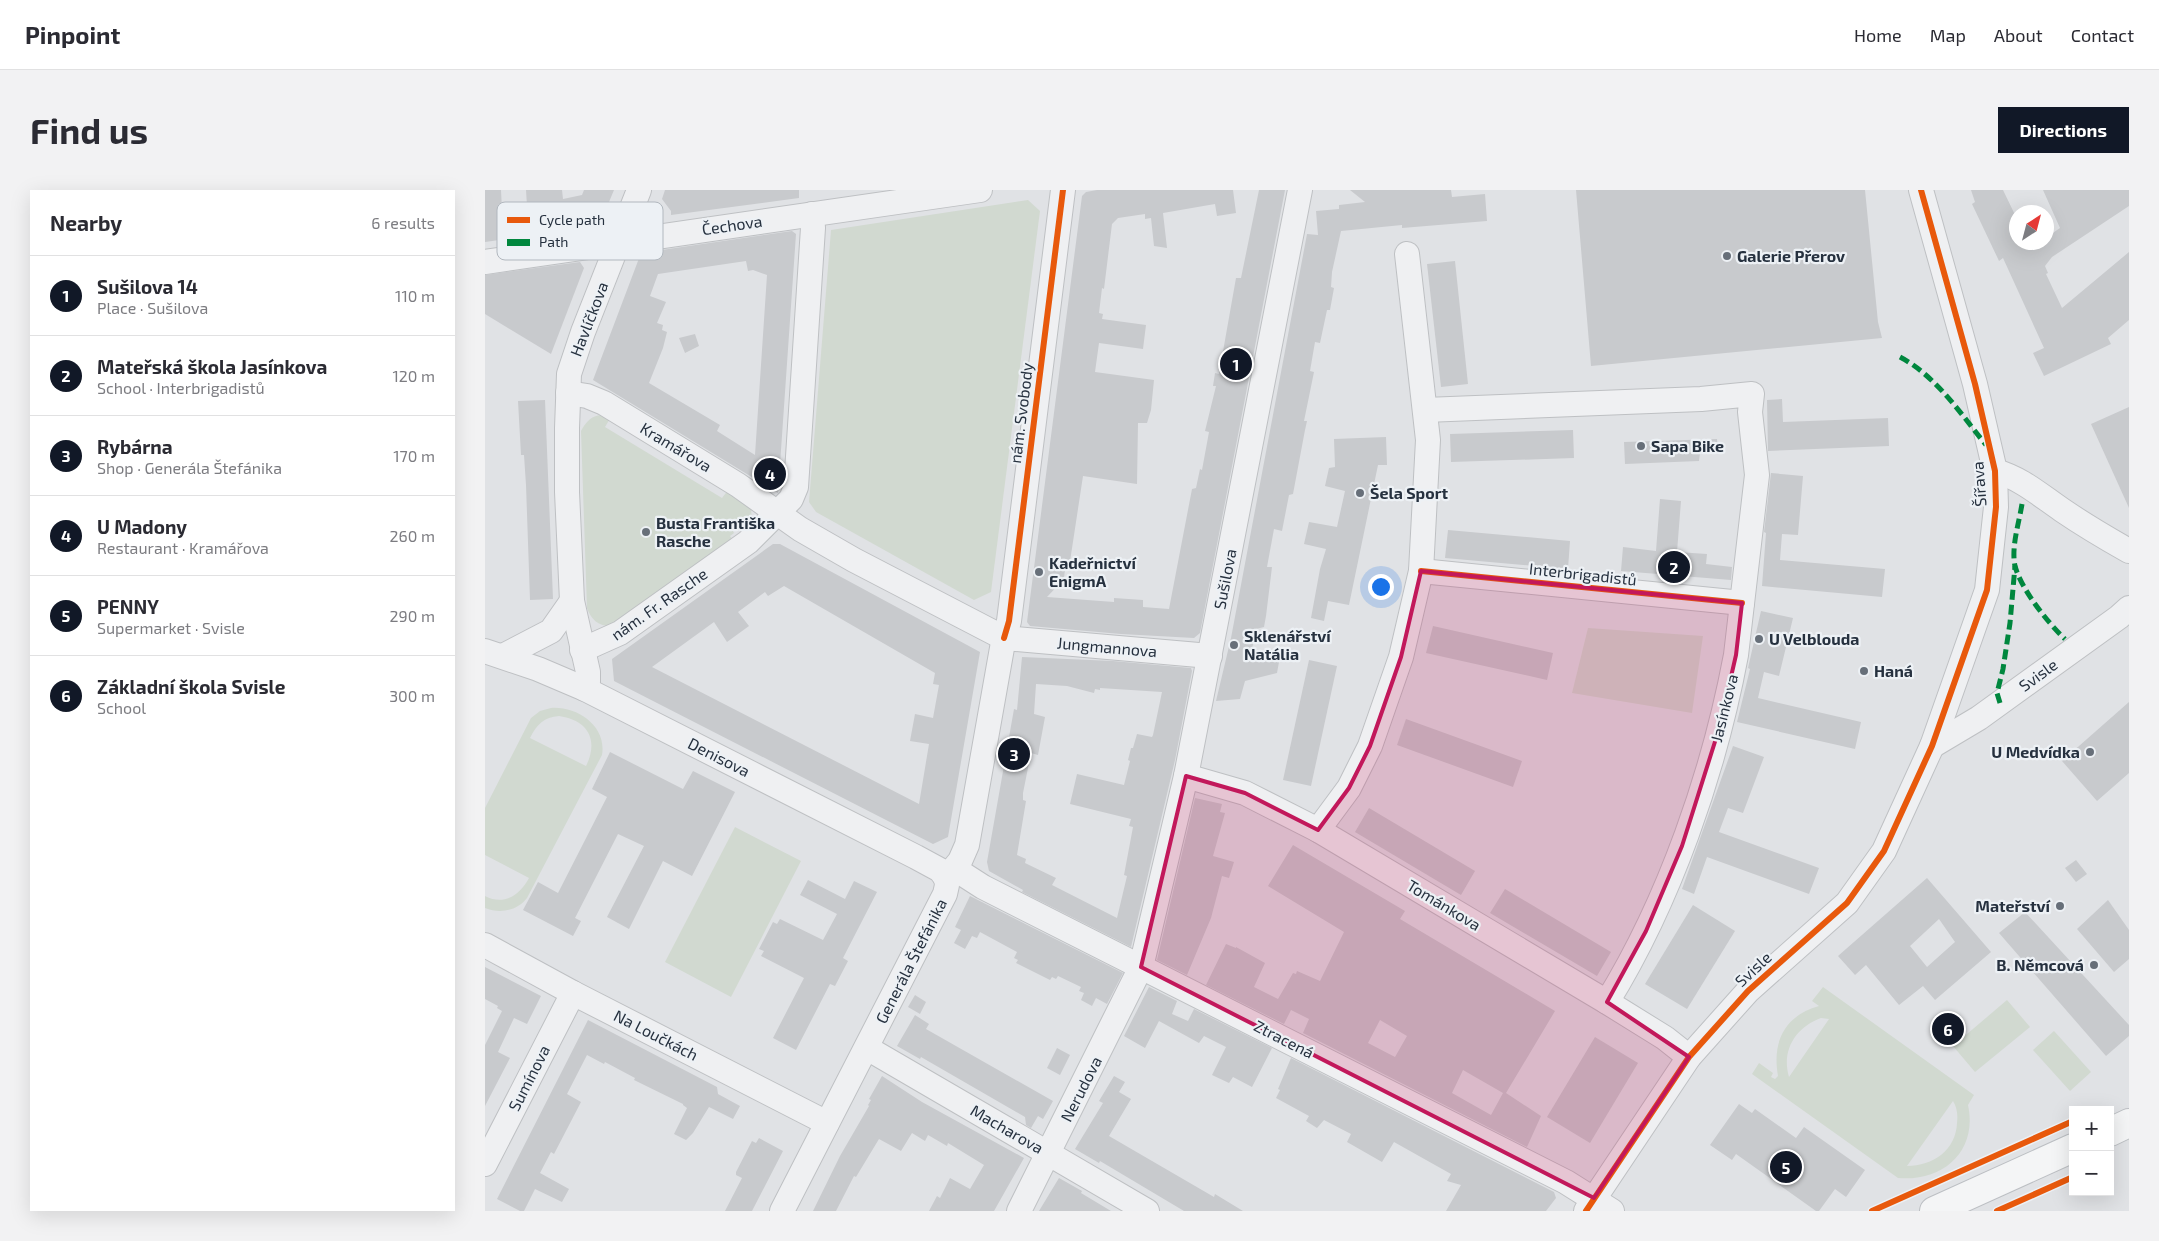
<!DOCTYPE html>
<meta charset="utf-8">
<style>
body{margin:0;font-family:"Exo 2",sans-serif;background:#f2f2f3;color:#2b2b33}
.controls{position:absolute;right:15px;bottom:15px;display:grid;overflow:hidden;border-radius:0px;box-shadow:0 5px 20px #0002}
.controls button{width:45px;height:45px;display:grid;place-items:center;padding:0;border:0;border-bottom:1px solid #e1e1e2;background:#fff;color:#2b2b33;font:25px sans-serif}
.compass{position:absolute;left:1524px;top:15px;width:45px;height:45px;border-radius:50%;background:#fff;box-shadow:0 5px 20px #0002;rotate:36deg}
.you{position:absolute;left:895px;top:396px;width:18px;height:18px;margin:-12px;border:4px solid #fff;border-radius:50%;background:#1a73e8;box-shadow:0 0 0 8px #1a73e833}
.badge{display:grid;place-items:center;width:32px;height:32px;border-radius:50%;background:#111827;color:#fff;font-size:16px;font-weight:700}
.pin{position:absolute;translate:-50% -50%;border:2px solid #fff;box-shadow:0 1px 5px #0006}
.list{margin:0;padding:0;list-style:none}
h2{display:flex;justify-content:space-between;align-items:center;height:65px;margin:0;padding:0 20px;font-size:21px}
h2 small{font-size:16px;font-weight:400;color:#7c7c81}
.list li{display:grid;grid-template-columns:32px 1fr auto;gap:15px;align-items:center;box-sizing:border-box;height:80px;padding:0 20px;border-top:1px solid #e1e1e2}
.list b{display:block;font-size:19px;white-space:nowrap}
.list p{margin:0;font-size:16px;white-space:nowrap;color:#7c7c81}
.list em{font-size:16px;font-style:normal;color:#7c7c81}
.map{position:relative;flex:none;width:1644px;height:1021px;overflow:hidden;border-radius:0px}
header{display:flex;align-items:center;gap:30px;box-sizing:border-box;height:70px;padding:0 25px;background:#fff;border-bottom:1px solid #e1e1e2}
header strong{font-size:24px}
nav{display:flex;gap:28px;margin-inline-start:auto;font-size:18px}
.intro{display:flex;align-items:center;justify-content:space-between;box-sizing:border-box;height:120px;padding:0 30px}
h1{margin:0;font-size:35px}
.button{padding:12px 22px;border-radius:0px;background:#111827;color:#fff;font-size:18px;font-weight:700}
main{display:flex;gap:30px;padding:0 30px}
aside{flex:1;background:#fff;border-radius:0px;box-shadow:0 5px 20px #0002}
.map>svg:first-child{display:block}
.green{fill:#d1d9d0;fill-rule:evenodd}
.building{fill:#c8cacd;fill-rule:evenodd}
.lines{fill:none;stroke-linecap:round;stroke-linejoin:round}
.minor-casing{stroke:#bec0c3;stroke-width:26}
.major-casing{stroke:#bcbfc3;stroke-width:30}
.minor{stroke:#eff0f2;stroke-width:24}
.major{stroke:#f4f5f6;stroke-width:28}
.quiet{stroke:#00873e;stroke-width:5;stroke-dasharray:10 5;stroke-linecap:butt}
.cycleway-casing{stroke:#edf1f5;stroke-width:9}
.cycleway{stroke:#e8590c;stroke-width:6}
.marked{fill:#c2185b;fill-opacity:0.2;stroke:#c2185b;stroke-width:4;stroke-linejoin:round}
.poi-dot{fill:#676f79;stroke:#edf1f5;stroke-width:2}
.labels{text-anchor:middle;stroke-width:4.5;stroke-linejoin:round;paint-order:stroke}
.street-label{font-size:16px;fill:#26313f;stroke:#edf1f5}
.poi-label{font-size:16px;font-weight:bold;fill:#26313f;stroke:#edf1f5;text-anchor:start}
.key{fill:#edf1f5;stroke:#b1b7be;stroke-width:1}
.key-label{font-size:14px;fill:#26313f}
</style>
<header>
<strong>Pinpoint</strong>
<nav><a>Home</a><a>Map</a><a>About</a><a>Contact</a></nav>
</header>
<div class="intro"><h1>Find us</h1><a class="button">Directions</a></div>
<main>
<aside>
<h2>Nearby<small>6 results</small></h2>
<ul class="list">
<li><span class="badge">1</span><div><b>Sušilova 14</b><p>Place · Sušilova</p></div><em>110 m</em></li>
<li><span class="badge">2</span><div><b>Mateřská škola Jasínkova</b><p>School · Interbrigadistů</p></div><em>120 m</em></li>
<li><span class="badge">3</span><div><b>Rybárna</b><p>Shop · Generála Štefánika</p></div><em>170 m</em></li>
<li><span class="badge">4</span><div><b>U Madony</b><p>Restaurant · Kramářova</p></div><em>260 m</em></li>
<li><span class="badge">5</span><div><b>PENNY</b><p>Supermarket · Svisle</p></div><em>290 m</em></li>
<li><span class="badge">6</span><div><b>Základní škola Svisle</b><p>School</p></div><em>300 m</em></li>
</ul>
</aside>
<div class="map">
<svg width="1644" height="1021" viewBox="0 0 1644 1021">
<rect width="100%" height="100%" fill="#e0e2e5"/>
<!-- green -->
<g class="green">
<polygon points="543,10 555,21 506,402 489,410 331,322 324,312 346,40"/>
<path d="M120 225 126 227 120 237 237 308 244 299 266 318 267 331 261 340 256 334 247 340 249 343 245 346 249 351 125 436C113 436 106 429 102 418L96 241C101 231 108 224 120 225Z"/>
<polygon points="1103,438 1218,446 1207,523 1087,503"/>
<path d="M66 518C92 516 122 536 117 565L42 708C32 721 15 724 0 718V706C19 716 35 705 44 688L0 665V618L46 528 55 521ZM74 526C103 530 114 550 101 576L45 548C52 534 59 527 74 526Z"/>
<polygon points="250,637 316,671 246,807 180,772"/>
<path d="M1338 797 1489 905 1483 915C1493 961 1458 992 1413 988L1267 884 1274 873 1288 883 1286 887 1290 889 1293 886C1287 852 1299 826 1334 816L1327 811ZM1336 828 1344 829 1304 887C1296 860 1311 837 1336 828ZM1468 911C1472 917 1473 925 1472 933 1471 960 1448 976 1422 976Z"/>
<polygon points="1522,810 1545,837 1490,882 1468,856"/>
<polygon points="1569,841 1606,882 1585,901 1548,860"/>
</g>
<!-- building -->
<g class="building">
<polygon points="0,0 16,0 17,20 42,16 41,0 77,0 78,9 97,5 99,0 129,0 114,36 0,52"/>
<polygon points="180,0 314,0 314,8 186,25 186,21 177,9"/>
<polygon points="612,0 748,0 751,23 732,26 730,14 678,23 682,58 669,56 666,28 660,29 660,24 633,28 627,34 619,99 617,98 614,123 618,124 617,129 661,135 658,159 614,153 610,182 669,190 666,220 662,233 653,233 652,294 598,286 584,378 580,378 579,389 562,407 629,412 629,408 658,410 658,417 684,419 707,299 711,298 715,279 717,280 724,242 720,241 731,196 728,196 730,183 734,184 751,88 756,88 774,0 800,0 715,443 709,448 636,444 545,436 542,432 597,6 601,2"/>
<polygon points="865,0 966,0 967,7 1000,4 1002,31 917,38 917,35 856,41 847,82 846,97 849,98 845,120 842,120 835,153 830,152 825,181 829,182 819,231 822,231 820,240 808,304 804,305 797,341 789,339 782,377 787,377 781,426 779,437 771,439 765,470 796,461 792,483 760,491 755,509 731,511 746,448 822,44 833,45 831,21 854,19 854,15 880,12"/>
<polygon points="1091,0 1380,0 1393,132 1397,148 1106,176"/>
<polygon points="1486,0 1518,0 1532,29 1532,52 1562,52 1562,47 1575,38 1558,0 1644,0 1644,16 1567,67 1560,76 1563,83 1561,84 1577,118 1644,62 1644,130 1623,148 1626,154 1559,186 1548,163 1559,158 1518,68 1514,71 1487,14 1490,12"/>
<path d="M307 41 311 44 293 303 108 190 156 63ZM261 71 263 81 268 80 282 85 270 265 232 241 235 235 164 193 178 158 182 142 177 140 178 135 172 133 181 112 165 106 173 84Z"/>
<polygon points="970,71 983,194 956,197 942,74"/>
<polygon points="95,72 99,78 66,164 0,124 0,85"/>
<polygon points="210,144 214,156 200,163 194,148"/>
<polygon points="1297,209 1298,232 1403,228 1404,256 1283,261 1282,210"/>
<polygon points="60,210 68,409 45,410 41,295 39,265 36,265 33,211"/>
<polygon points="1644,217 1644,318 1606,234"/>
<polygon points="1088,240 1089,268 966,272 965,244"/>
<polygon points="901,247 902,275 893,275 864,415 843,411 839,431 826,428 835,379 841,359 819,354 824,332 852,337 860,301 840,296 844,278 850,277 849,249"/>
<polygon points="1232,249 1233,262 1215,263 1214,271 1140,274 1139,252"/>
<polygon points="1286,283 1318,286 1313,345 1297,344 1295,370 1400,379 1397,407 1277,396 1281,343 1279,342"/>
<polygon points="1175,309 1196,311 1192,362 1222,364 1221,374 1247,377 1246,390 1136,381 1138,357 1171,361"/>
<polygon points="963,340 1085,351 1083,379 960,368"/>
<path d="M288 354H295L495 462 463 647 448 654 129 491 127 469ZM299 396 450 483 448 494 454 495 448 528 430 524 425 551 444 554 434 614 167 477 229 432 242 452 264 436 253 422 280 402 283 406Z"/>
<polygon points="1276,421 1308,428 1294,486 1279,482 1273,508 1376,532 1370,559 1252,532 1265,479 1263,478"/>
<polygon points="948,436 1068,463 1062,490 941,463"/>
<path d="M537 467 628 471 706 478 707 481 690 570 646 757 537 702 538 700 504 681 502 672 529 519 532 520ZM551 494 582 496 609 503 610 499 615 500V498L677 502 668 545 667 547 652 544 648 558H646L643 570 645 571 639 595 592 584 585 614 646 629 644 636 648 637 639 685 642 686 632 728 567 695 571 688 540 673 541 669 532 665 541 611 538 610V603L546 563 553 565 560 527 549 524Z"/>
<polygon points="824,470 852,476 826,596 798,590"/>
<polygon points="1644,512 1644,583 1612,611 1577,571"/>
<polygon points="921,529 1037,571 1028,597 912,555"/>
<polygon points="1248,556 1279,567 1258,623 1243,618 1234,642 1334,678 1324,704 1222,667 1209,704 1197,699"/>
<polygon points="125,562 198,599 208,581 250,602 207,686 178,671 144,739 122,727 159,656 133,644 90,728 96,731 88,746 38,720 53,692 73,703 122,607 107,599"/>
<polygon points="710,608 737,614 735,622 740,623 728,666 749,672 744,688 737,686 726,728 702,785 672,770"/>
<polygon points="884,618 990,681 976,705 870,642"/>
<path d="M808 655 920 721 915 729 1070 821 1021 903 1056 926 1042 957 818 843 824 829 806 820 799 834 721 795 741 754 751 758V757L780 773 769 797 793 809 808 783 811 784 812 781 835 791 859 742 783 696ZM895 830 922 846 910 867 883 853ZM978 880 1018 903 1006 925 967 903Z"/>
<polygon points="1591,670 1602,684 1591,692 1580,678"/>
<path d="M1442 688 1506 762 1450 810 1438 796 1414 815 1381 775 1370 785 1353 766ZM1454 729 1470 752 1442 777 1425 756Z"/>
<polygon points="323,690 360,709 369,691 392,702 358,768 363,771 350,796 345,794 311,860 288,848 319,788 276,766 279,761 274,759 288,732 292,734 295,729 338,750 352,724 315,705"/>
<polygon points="1020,699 1126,762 1112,786 1005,723"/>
<polygon points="485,706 638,783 622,814 611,808 607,816 596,810 599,803 594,801 596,797 573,786 571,789 567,787 565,790 531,773 533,770 529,768 532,762 495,742 492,748 487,746 480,759 469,753 476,740 470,737"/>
<polygon points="1623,710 1644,740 1644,769 1629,782 1592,739"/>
<polygon points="1208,715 1250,741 1202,819 1160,794"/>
<polygon points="1540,722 1644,835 1644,846 1621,866 1514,743"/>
<polygon points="0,777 56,806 42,834 29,828 13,862 25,868 0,916 0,855 17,821 12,818 13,816 0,809"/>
<polygon points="664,797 692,811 687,824 703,831 709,819 787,858 767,897 748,887 744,893 727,885 741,857 719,846 714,853 674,831 660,858 639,846"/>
<polygon points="430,805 441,812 435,824 423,817"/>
<polygon points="430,825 444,834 441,839 568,911 558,929 553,926 546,938 541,935 540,927 436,867 435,869 412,856"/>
<polygon points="103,830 232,897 233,904 255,916 248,929 224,917 208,943 201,950 189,944 202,918 198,915 198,914 149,890 150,888 120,872 119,874 102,865 82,904 96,912 69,964 66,962 55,983 84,999 77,1012 50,999 39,1021 35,1021 12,1009"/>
<polygon points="1110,847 1153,873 1105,953 1062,927"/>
<polygon points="572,858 585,865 575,885 562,878"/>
<polygon points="806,868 1069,1002 1071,1008 1061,1021 961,1021 976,995 962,991 966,984 909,952 897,972 862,952 866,944 839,930 832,938 821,931 824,926 791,908 795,900 793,899"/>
<polygon points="397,886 437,912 539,968 509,1021 444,1021 452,1006 455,1008 465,988 485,999 499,975 463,953 462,956 443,945 440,951 427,943 416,961 394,949 371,987 369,986 351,1021 328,1021 355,966 384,916 383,915 386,910 384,909"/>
<polygon points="629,886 640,892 634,902 646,909 624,946 729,1007 730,1004 758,1021 699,1021 615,971 614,973 590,959 618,913 614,911"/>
<polygon points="1254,914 1267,923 1270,919 1311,948 1319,937 1380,980 1361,1007 1350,999 1334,1021 1331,1021 1251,964 1247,970 1225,955"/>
<polygon points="274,948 298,961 267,1021 240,1021 257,988 251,985 251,982 267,951 271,953"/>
<polygon points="574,988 597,1001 596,1003 626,1021 554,1021"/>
</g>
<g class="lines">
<!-- minor casing -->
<g class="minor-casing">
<g id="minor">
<polyline points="0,72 495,0"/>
<polyline points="83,203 102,206 119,213 253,295 315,339 369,370 519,448 725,466"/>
<path d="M940 220 1216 209 1267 204 1265 222 1272 285 1251 465C1229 582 1185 710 1122 812"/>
<path d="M1510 281C1536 288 1555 305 1577 320 1599 335 1621 348 1644 361"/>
<polyline points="936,381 1257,413"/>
<polyline points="97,460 135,443 263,352 306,309 311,297 328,38 327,24"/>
<polyline points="0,461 53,479 100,499 431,667 455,680 461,688"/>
<polyline points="18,466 66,441 87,411"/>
<polyline points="100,499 103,492 103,482 87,411 82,302 82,238 84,184 98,142 154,0"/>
<polyline points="1447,556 1494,528 1634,427 1644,418"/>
<polyline points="701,586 760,603 833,640 1122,812 1180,848 1204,867"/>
<polyline points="833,640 864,598 885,556 916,467 936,381 943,250 922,64"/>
<polyline points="470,679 498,697 1081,992 1127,1021"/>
<polyline points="0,755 88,803 342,933"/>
<polyline points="382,858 662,1021"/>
<polyline points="0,974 88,803"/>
<polyline points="297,1021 460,704 462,695 461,688 475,671 482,655 517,458 524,431 578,0"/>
<polyline points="534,1021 656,777 701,586 815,0"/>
<polyline points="1101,1021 1204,867 1263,801 1362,713 1399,661 1447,556 1502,400 1511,317 1510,281 1490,194 1436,0"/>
</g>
</g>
<!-- major casing -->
<g class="major-casing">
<g id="major">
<polyline points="1625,942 1644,933"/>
<polyline points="1449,1021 1588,958"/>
</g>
</g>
<!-- minor -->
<use href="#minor" class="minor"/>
<!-- major -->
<use href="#major" class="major"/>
<!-- quiet -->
<g class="quiet">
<path d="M1415 167C1451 186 1476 224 1501 255"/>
<path d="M1537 314C1534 333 1526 357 1530 376 1536 399 1563 433 1580 449"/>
<polyline points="1515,513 1512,503 1518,479 1525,433 1530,376"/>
</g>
<!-- cycleway casing -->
<g class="cycleway-casing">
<g id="cycleway">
<polyline points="936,381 1257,413"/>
<polyline points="519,448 524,431 578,0"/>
<polyline points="1101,1021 1204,867 1263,801 1362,713 1399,661 1447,556 1502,400 1511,317 1510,281 1490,194 1436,0"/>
<polyline points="1387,1021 1588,931"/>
<polyline points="1512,1021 1588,987"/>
</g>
</g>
<!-- cycleway -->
<use href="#cycleway" class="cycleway"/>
</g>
<!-- marked area -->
<path class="marked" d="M936 381 1257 413 1251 465 1234 539 1197 656 1161 741 1122 812 1204 867 1109 1008 656 777 701 586 760 603 833 640 864 598 885 556 916 467Z"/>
<!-- markers -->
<g class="poi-dot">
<circle cx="1242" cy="66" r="5"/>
<circle cx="1156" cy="256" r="5"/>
<circle cx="875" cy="303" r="5"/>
<circle cx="161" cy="342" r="5"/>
<circle cx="554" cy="382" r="5"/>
<circle cx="1274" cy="449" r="5"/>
<circle cx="749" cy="455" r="5"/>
<circle cx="1379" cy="481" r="5"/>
<circle cx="1605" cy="562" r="5"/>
<circle cx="1575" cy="716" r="5"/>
<circle cx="1609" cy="775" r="5"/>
</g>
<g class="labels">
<!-- street labels -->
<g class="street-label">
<text transform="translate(247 35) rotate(-8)" y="6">Čechova</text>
<text transform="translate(104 129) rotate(-69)" y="6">Havlíčkova</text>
<text transform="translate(536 223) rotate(-83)" y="6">nám. Svobody</text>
<text transform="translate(191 257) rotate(31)" y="6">Kramářova</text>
<text transform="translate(1494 294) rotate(-94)" y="6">Šířava</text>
<text transform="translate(1098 384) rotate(6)" y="6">Interbrigadistů</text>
<text transform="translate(740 389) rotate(-79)" y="6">Sušilova</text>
<text transform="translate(174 414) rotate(-35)" y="6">nám. Fr. Rasche</text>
<text transform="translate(622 457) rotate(5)" y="6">Jungmannova</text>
<text transform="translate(1553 485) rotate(-36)" y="6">Svisle</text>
<text transform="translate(1239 518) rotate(-76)" y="6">Jasínkova</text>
<text transform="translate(234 567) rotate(27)" y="6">Denisova</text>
<text transform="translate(959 715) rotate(31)" y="6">Tománkova</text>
<text transform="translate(426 771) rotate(-63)" y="6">Generála Štefánika</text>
<text transform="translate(1268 779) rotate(-43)" y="6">Svisle</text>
<text transform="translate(171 845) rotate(27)" y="6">Na Loučkách</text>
<text transform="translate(799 849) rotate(27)" y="6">Ztracená</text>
<text transform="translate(44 888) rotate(-63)" y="6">Sumínova</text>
<text transform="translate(596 899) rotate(-63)" y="6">Nerudova</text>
<text transform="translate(522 939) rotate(30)" y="6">Macharova</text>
</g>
<!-- poi labels -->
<g class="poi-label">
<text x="1252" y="72">Galerie Přerov</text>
<text x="1166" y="262">Sapa Bike</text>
<text x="885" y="309">Šela Sport</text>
<text x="171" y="339">Busta Františka<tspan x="171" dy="18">Rasche</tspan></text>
<text x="564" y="379">Kadeřnictví<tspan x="564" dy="18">EnigmA</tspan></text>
<text x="759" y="452">Sklenářství<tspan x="759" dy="18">Natália</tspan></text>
<text x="1284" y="455">U Velblouda</text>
<text x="1389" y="487">Haná</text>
<text x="1595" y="568" text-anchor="end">U Medvídka</text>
<text x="1565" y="722" text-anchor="end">Mateřství</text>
<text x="1599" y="781" text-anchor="end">B. Němcová</text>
</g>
</g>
<!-- legend -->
<rect x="12" y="12" width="166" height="58" rx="8" class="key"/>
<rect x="22" y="27" width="23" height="6" fill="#e8590c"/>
<rect x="22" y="49" width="23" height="7" fill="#00873e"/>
<g class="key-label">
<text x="54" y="35">Cycle path</text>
<text x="54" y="57">Path</text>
</g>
</svg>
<div class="controls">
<button>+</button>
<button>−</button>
</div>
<svg class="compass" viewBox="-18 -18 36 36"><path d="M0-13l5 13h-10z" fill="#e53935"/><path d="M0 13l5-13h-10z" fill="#7c7c81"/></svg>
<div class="you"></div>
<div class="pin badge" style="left:751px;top:174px">1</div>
<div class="pin badge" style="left:1189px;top:377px">2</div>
<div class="pin badge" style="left:529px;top:564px">3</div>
<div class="pin badge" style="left:285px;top:284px">4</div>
<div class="pin badge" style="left:1301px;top:977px">5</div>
<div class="pin badge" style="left:1463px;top:839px">6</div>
</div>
</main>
